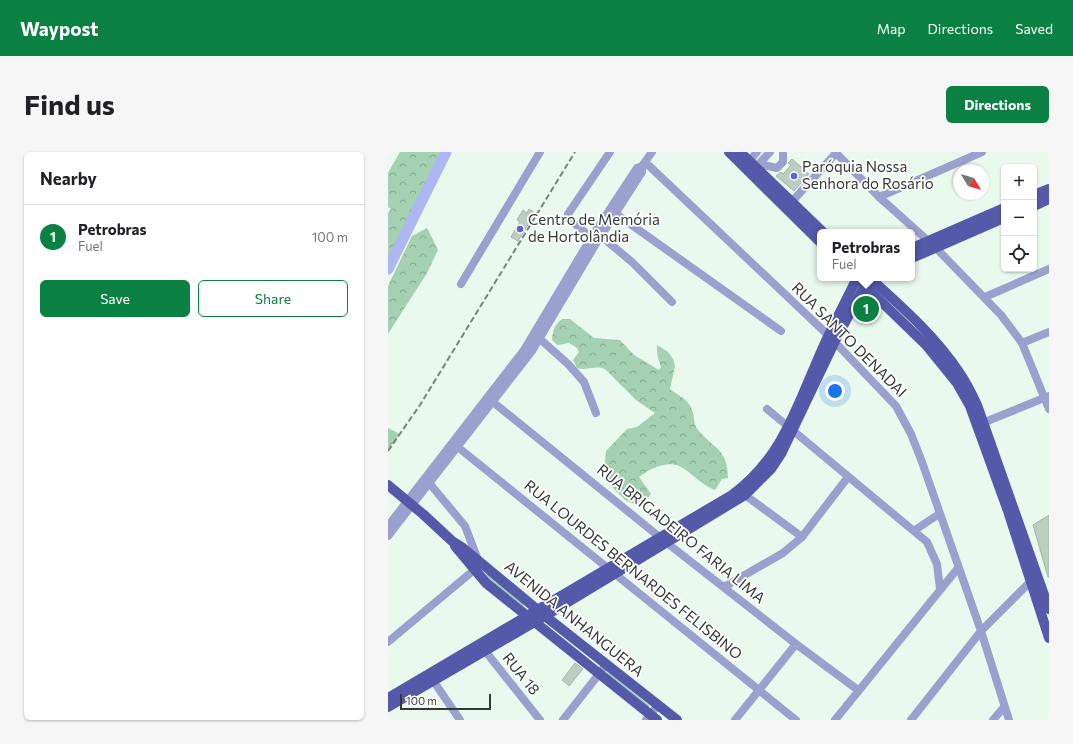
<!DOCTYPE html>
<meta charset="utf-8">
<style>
body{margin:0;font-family:Commissioner,sans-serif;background:#f6f6f6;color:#202124}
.controls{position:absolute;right:12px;top:12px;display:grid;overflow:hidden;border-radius:6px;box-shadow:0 1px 3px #0004}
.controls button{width:36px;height:36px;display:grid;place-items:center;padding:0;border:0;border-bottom:1px solid #e0e0e0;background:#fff;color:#202124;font:20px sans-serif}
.compass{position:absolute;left:565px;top:12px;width:36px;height:36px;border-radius:50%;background:#fff;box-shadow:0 1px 3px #0004;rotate:128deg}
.scale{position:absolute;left:12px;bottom:10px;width:91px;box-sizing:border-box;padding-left:4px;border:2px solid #333a35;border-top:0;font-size:11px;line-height:14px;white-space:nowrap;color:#333a35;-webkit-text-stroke:3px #fff;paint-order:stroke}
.you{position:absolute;left:447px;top:239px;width:14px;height:14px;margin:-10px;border:3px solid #fff;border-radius:50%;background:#1a73e8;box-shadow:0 0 0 6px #1a73e833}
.badge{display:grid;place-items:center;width:26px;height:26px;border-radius:50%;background:#0b8043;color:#fff;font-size:13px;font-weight:700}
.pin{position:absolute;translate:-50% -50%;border:2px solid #fff;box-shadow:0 1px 4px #0006}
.popup{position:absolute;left:429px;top:77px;width:98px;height:52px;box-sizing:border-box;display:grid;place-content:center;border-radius:6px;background:#fff;filter:drop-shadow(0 1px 3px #0005);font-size:13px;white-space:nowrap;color:#757577}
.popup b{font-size:15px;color:#202124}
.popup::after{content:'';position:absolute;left:50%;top:100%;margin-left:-8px;border:8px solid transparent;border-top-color:#fff}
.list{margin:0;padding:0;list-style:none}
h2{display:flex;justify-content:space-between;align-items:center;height:52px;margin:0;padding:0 16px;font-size:17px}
h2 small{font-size:13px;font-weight:400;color:#757577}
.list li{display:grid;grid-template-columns:26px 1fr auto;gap:12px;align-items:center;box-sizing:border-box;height:64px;padding:0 16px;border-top:1px solid #e0e0e0}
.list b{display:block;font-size:15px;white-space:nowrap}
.list p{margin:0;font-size:13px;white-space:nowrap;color:#757577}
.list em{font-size:13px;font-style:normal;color:#757577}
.actions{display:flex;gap:8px;padding:12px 16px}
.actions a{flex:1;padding:9px 0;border:1px solid #0b8043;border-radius:6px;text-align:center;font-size:14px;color:#0b8043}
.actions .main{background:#0b8043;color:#fff}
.icon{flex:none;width:22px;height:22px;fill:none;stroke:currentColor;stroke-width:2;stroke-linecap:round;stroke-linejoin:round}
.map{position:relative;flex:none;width:661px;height:568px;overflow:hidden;border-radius:6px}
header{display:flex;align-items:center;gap:24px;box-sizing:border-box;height:56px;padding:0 20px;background:#0b8043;color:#fff}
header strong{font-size:19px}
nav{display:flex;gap:22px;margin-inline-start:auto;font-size:14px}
.intro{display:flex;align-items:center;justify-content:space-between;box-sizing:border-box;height:96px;padding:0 24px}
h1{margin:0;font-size:28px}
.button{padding:10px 18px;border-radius:6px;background:#0b8043;color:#fff;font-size:14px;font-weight:700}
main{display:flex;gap:24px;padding:0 24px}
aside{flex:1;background:#fff;border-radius:6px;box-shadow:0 1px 3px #0004}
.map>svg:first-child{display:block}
.grass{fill:#a3d1b1}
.forest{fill:url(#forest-crowns)}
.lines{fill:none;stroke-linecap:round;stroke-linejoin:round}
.river{stroke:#aeb6f3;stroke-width:11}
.building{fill:#becdc2;stroke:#a7b6ac}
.minor{stroke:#9ba1ce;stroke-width:8}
.major{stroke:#5459a9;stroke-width:10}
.rail{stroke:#7a847d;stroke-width:2;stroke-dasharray:6 3;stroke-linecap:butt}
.major-bridge{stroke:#5459a9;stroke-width:10}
.poi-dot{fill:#6061d9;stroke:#fff;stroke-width:1.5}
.labels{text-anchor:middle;stroke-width:3.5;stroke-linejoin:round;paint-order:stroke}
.poi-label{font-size:15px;fill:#333a35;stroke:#fff;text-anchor:start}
.street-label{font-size:15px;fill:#333a35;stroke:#fff}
</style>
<header>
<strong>Waypost</strong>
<nav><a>Map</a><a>Directions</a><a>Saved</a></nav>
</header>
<div class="intro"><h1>Find us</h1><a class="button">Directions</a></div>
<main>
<aside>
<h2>Nearby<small></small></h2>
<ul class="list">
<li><span class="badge">1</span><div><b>Petrobras</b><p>Fuel</p></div><em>100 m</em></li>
</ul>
<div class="actions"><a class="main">Save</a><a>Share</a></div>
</aside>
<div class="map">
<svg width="661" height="568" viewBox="0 0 661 568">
<defs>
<pattern id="forest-crowns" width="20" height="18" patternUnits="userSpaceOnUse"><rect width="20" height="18" fill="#a3d1b1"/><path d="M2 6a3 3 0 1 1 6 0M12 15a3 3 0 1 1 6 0" fill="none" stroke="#85ab91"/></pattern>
</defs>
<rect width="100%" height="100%" fill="#e9f9ee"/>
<!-- grass -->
<g class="grass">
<polygon points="102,422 138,451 135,454 96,423"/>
<polygon points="219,519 261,553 261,556 218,522"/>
</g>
<!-- forest -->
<g class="forest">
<polygon points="12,0 54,0 0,112 0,61 3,57 0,55 0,21"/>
<polygon points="39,76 50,98 39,121 0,182 0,134 24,84"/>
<path d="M174 167H182L206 186 232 188 246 203 271 218 273 215 269 202V193L280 200 285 207 287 214 282 237C290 243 301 248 304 258 307 265 305 272 310 278 326 297 340 297 340 326L334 327 327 338C311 332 304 320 291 314 278 308 260 318 251 325L263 342 256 351 246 352 237 348 222 333 217 310 218 299 239 277 249 275 267 261 248 248 217 217C207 213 199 219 189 216L185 208 191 200 189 196 181 191 169 193 164 188C165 178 166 173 174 167Z"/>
<polygon points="0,276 12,282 0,298"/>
</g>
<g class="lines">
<!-- river -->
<polyline class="river" points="0,117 58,0"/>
</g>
<!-- building -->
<g class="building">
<polygon points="404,7 421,22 406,39 388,24 393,20 395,22 403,13 400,11"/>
<polygon points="141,57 147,61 130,89 123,85 132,70 129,68 135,58 139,61"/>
<polygon points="481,147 487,153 472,170 467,166"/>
<polygon points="661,363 661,425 660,425 645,373"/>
<polygon points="187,511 195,517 181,534 174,528"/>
</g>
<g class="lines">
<!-- minor -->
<g class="minor">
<polyline points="447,0 491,45 547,95 613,163 634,191 661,257"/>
<polyline points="257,10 440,183 508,254 523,282 534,310 593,479 621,568"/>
<polyline points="371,12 389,16 395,10 395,0"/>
<polyline points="358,13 369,0"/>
<polyline points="368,15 382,0"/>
<polyline points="491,45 594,0"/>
<polyline points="400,54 449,0"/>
<polyline points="224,59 393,179"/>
<polyline points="213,84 245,111 284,150"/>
<polyline points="208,89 182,68 180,62 222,0"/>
<polyline points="73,132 152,0"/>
<polyline points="597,145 661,117"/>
<polyline points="152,187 180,212 196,230 208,261"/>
<polyline points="634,191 661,180"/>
<polyline points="100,246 279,391 408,492 470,538"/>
<polyline points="379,257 539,390 549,412 552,437"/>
<polyline points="597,270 661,244"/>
<polyline points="66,292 408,568"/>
<polyline points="42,332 77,374 90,408"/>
<polyline points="357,343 414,385"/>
<polyline points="0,374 136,198 203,86 249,16 254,14 264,0"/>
<polyline points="527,378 551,362"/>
<polyline points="0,384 144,199 209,90 254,20 254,14"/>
<polyline points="336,435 395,401 414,385 460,325"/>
<polyline points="0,490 86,418"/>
<polyline points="94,495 152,568"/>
<polyline points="42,524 72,568"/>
<polyline points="175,568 218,513"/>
<polyline points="258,568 270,553"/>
<polyline points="347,568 408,492"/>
<polyline points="447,568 570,416"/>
<polyline points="523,568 593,479 643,429"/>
<polyline points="605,568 616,555"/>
</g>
<!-- major -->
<g class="major">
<polyline points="341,0 432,90"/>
<polyline points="352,0 435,80"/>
<polyline points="646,43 661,37"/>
<polyline points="646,54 661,47"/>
<polyline points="524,96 616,56"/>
<polyline points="524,106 616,66"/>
<path d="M482 126C514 155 547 184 571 220 578 230 584 242 589 253L661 457"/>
<polyline points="472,129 539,194 569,231 582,254 620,359 661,486"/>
<polyline points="36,363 64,389 75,396 157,464 289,568"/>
<polyline points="67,394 98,431 269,568"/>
<path d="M0 546 344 343C394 307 409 254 433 200 444 175 457 151 469 126"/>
<polyline points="0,555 157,464 357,343 383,317 393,302 447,189 477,133 483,126"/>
</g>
<!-- rail -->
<polyline class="rail" points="0,299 32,253 187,0"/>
<!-- major-bridge -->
<polyline class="major-bridge" points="0,333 36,363"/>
</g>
<!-- markers -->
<g class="poi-dot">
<circle cx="406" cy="24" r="4"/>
<circle cx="132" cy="77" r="4"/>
</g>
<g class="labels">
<!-- poi labels -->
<g class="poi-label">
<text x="414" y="20">Paróquia Nossa<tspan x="414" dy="17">Senhora do Rosário</tspan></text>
<text x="140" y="73">Centro de Memória<tspan x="140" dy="17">de Hortolândia</tspan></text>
</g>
<!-- street labels -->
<g class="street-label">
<text transform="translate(461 188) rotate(45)" y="5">RUA SANTO DENADAI</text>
<text transform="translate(293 382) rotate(39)" y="5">RUA BRIGADEIRO FARIA LIMA</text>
<text transform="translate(245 418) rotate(39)" y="5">RUA LOURDES BERNARDES FELISBINO</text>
<text transform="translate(186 467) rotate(39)" y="5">AVENIDA ANHANGUERA</text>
<text transform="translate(133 522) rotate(51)" y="5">RUA 18</text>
</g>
</g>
</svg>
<div class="controls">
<button>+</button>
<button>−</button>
<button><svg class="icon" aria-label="locate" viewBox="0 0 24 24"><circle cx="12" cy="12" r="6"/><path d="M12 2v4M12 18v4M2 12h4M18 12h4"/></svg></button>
</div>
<svg class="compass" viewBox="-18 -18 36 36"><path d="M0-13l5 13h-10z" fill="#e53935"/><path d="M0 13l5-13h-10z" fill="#757577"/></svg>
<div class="scale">100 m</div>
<div class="you"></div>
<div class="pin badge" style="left:478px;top:157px">1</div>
<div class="popup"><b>Petrobras</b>Fuel</div>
</div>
</main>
